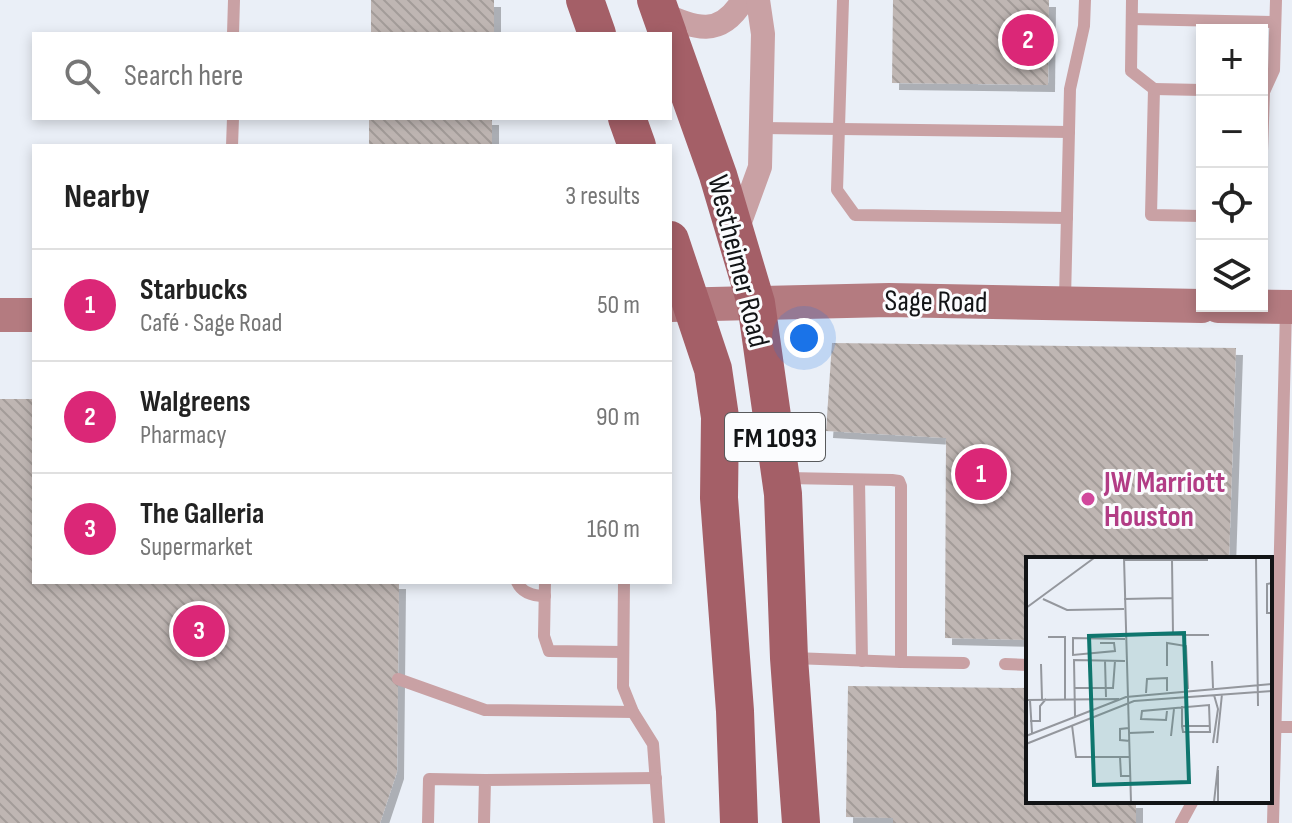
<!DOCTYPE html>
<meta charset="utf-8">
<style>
body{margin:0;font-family:"Sofia Sans Condensed",sans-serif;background:#f6f6f6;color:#222}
.controls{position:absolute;right:24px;top:24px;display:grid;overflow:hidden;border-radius:0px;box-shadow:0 4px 12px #0003}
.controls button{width:72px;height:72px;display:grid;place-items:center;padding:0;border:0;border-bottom:2px solid #e0e0e0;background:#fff;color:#222;font:40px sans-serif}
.you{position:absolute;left:804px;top:338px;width:28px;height:28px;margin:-20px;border:6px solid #fff;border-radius:50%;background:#1a73e8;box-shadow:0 0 0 12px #1a73e833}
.badge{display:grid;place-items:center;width:52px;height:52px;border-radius:50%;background:#db2777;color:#fff;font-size:26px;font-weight:700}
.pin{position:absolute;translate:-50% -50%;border:4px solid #fff;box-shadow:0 2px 8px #0006}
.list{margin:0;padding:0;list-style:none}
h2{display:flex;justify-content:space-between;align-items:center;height:104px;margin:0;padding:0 32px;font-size:34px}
h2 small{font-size:26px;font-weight:400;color:#767676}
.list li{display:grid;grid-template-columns:52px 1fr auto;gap:24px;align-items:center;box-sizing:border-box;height:112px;padding:0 32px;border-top:2px solid #e0e0e0}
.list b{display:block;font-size:30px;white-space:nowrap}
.list p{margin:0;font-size:26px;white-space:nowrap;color:#767676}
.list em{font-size:26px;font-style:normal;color:#767676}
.icon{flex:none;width:44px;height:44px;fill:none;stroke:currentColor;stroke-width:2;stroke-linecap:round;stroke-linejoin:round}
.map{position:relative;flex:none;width:1292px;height:823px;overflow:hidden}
.search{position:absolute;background:#fff;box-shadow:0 4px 12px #0003;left:32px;top:32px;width:640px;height:88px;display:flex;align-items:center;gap:20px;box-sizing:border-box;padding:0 28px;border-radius:0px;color:#767676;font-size:30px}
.panel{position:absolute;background:#fff;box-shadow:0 4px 12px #0003;left:32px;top:144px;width:640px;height:440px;border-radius:0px}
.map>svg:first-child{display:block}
.building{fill:url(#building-back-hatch);filter:url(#shadow)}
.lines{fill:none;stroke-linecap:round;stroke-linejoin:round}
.lane{stroke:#c9a1a4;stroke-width:12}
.street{stroke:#c9a1a4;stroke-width:24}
.secondary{stroke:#b47b80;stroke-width:34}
.primary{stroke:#a45f67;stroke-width:38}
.hotel-dot{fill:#d1479c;stroke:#fbfcfe;stroke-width:3}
.labels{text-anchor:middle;stroke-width:6;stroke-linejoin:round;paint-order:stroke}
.shield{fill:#fbfcfe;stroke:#585a5c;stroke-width:2}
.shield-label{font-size:28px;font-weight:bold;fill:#121416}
.street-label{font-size:30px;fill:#121416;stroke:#fbfcfe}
.hotel-label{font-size:30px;font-weight:bold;fill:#b23c85;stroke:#fbfcfe;text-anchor:start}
.inset-road{fill:none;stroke:#94979d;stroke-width:2}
.view{fill:#0f766e;fill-opacity:0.15;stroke:#0f766e;stroke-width:4}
.inset-edge{fill:none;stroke:#121416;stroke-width:4}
</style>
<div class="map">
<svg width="1292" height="823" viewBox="0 0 1292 823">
<defs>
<pattern id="building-back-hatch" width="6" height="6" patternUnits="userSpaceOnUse" patternTransform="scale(2)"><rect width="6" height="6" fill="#bfb6b3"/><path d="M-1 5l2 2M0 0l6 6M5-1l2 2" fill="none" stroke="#a39c99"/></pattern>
<filter id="shadow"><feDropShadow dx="7" dy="7" stdDeviation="0" flood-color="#0004"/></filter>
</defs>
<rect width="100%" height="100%" fill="#eaeff7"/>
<!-- building -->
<g class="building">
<rect x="371" y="0" width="123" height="34"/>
<polygon points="893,0 1049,0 1048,85 892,83"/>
<rect x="369" y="118" width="123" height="28"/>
<polygon points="832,343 1236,348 1229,559 1028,559 1028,640 945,638 946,438 826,431"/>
<polygon points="0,399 34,399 34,582 399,582 397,772 380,823 0,823"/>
<polygon points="848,686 1028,688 1028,801 1136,801 1136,823 893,823 893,818 846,817"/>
</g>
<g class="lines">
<!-- lane -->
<g class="lane">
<polyline points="843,0 837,190 855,215 1067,218"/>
<polyline points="1132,0 1131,71 1154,89 1151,215 1202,216"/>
<polyline points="1132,19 1275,22"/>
<polyline points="233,34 234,0"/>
<polyline points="1154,89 1202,90"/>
<polyline points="762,128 1069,132"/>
<polyline points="232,146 233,118"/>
<polyline points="1262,151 1264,92 1274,70 1276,0"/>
<polyline points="1065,299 1070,89 1084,26 1085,0"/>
<polyline points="787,478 892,480 899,481 901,486 901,662 793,658"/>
<polyline points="859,480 862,661"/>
<path d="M517 582C522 593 533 596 545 596"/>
<polyline points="545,582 544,636 549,651 623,652"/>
<polyline points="624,582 623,687 633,712 653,744 659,823"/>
<polyline points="901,662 964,663"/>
<polyline points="1005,664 1028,665"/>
<polyline points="398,679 485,710 633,712"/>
<polyline points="1275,727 1292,727"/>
<polyline points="428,823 429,779 485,780"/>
<polyline points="484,823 485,780 656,778"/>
<polyline points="1181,823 1193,801"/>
<polyline points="1273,823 1286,310"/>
</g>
<!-- street -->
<g class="street">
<path d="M660 13C695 28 720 39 743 0"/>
<polyline points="736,233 760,167 763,34 758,0"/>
</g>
<!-- secondary -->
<g class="secondary">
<polyline points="670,305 889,300 1202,306"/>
<polyline points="1218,306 1292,307"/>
<polyline points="0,315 34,315"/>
</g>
<!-- primary -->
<g class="primary">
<polyline points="585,0 597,34"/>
<polyline points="656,0 668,34"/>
<polyline points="670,40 718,175 756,303 783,494 789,658 801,823"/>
<polyline points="627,118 637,146"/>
<polyline points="670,240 713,369 720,417 719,498 735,711 739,823"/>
</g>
</g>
<!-- markers -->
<circle class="hotel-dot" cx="1088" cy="499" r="8"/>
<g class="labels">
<!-- shield labels -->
<rect class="shield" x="725" y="413" width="100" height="48" rx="6"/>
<g class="shield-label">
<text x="775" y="447">FM 1093</text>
</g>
<!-- street labels -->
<g class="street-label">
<text transform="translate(739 261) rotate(76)" y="10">Westheimer Road</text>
<text transform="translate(936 301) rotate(1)" y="10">Sage Road</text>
</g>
<!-- hotel labels -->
<g class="hotel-label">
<text x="1104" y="492">JW Marriott<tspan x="1104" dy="34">Houston</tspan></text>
</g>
</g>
<!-- overview -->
<g transform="translate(1026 557)">
<rect width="246" height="246" fill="#eaeff7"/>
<path class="inset-road" d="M98 1 105 245M230 1 232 149M98 3H182M146 3 147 77M246 26 241 27V56H246M17 42 41 53 98 52M98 42 147 41M0 51 68 1M101 78H183M22 80H39V142M74 86H88L89 94 47 98V81L99 82M79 104 80 140M186 104 187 131M15 107 16 142M141 109V86L160 89 162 132M49 131H87L89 104M120 136 121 122 141 121V134M0 143 93 142M4 143 6 176M156 149V169H184M141 154 140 163 115 162 116 154 183 148 184 175H157L156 169M49 159 48 103 99 104M4 164H14V149L20 142M46 168 50 200H104M103 171 94 172V183L104 184M103 176 128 175M0 179 100 140 246 127M145 179 148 152M187 186 192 152 188 138M191 186 196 137M0 187 108 144 246 134M94 200 95 219H105M192 213V245M188 245 192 209"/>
<path class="view" d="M158 76 163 225 68 228 63 79Z"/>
<rect width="246" height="246" class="inset-edge"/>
</g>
</svg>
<div class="controls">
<button>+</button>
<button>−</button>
<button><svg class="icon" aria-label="locate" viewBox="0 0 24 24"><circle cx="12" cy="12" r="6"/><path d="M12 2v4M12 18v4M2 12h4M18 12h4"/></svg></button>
<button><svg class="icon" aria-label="layers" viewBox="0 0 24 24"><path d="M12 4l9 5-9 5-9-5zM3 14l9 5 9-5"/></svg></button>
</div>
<div class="you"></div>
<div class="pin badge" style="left:981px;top:474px">1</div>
<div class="pin badge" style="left:1028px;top:40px">2</div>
<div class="pin badge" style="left:199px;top:631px">3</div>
<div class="search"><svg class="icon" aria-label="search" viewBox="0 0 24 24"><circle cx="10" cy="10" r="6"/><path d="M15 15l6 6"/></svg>Search here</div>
<section class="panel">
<h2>Nearby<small>3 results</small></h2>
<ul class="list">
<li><span class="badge">1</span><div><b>Starbucks</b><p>Café · Sage Road</p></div><em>50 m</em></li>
<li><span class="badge">2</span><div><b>Walgreens</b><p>Pharmacy</p></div><em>90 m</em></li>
<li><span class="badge">3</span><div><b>The Galleria</b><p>Supermarket</p></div><em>160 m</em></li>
</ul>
</section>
</div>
